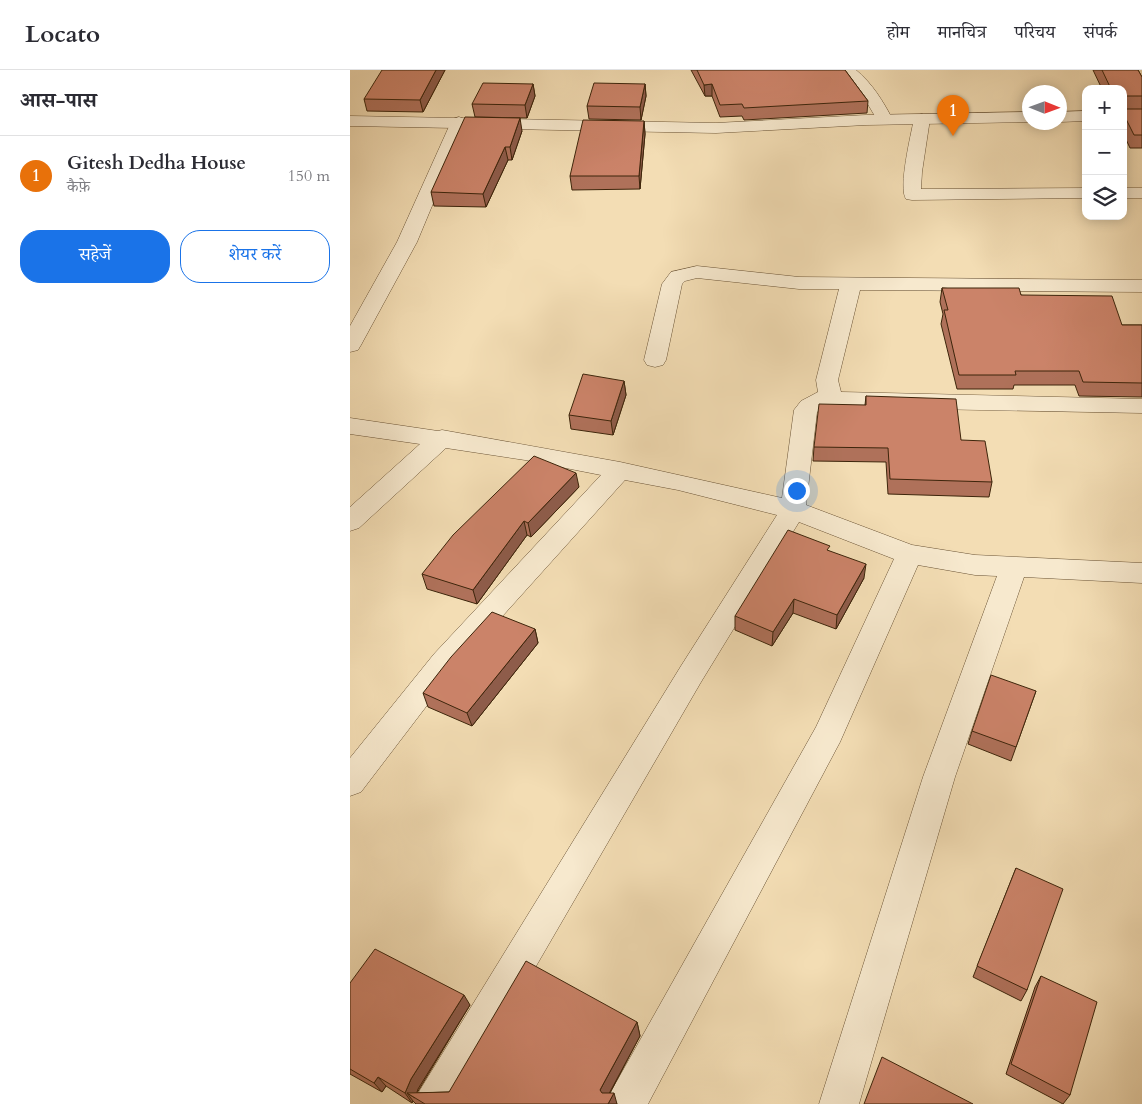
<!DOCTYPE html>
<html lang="hi">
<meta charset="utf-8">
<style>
body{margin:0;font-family:Cardo,"Noto Serif Devanagari",serif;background:#f7f7f7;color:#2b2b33}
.controls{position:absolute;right:15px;top:15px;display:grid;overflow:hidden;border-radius:10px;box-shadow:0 2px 12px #0003}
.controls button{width:45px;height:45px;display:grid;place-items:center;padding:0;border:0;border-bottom:1px solid #e1e1e2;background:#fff;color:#2b2b33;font:25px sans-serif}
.compass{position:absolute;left:672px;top:15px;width:45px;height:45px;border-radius:50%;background:#fff;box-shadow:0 2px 12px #0003;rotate:91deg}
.you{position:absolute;left:446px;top:420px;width:18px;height:18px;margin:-12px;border:4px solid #fff;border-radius:50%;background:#1a73e8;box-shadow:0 0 0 8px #1a73e833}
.badge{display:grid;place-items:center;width:32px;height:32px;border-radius:50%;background:#1a73e8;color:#fff;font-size:16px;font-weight:700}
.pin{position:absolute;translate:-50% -41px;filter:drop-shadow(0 1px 2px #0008)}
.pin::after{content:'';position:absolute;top:26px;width:18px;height:15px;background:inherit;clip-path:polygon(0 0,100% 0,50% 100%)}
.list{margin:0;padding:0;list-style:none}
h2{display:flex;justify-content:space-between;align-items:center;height:65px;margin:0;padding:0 20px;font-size:21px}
h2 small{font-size:16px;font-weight:400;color:#7c7c81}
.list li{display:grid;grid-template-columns:32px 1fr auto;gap:15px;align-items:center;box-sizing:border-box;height:80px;padding:0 20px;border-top:1px solid #e1e1e2}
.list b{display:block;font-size:19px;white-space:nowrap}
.list p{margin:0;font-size:16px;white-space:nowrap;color:#7c7c81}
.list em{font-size:16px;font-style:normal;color:#7c7c81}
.actions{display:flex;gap:10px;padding:15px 20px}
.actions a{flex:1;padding:11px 0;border:1px solid #1a73e8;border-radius:20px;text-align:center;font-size:18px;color:#1a73e8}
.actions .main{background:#1a73e8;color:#fff}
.icon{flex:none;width:28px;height:28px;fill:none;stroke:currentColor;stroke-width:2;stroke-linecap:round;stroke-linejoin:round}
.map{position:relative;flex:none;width:792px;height:1034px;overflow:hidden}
header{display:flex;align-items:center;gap:30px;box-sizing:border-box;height:70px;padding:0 25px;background:#fff;border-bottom:1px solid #e1e1e2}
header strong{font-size:24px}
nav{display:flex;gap:28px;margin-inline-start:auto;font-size:18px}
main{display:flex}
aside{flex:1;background:#fff}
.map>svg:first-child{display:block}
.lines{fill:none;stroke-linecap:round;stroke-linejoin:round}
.minor-casing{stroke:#6a5335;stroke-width:1}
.tertiary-casing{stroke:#6a5335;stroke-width:1}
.minor{fill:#f7e9ce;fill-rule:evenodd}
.tertiary{fill:#f7e9ce;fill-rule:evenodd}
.wall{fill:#af715a;stroke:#3d250b}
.shaded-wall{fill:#8e5c4a;stroke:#3d250b}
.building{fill:#cb8369;stroke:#3d250b}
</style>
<header>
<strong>Locato</strong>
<nav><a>होम</a><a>मानचित्र</a><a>परिचय</a><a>संपर्क</a></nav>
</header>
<main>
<aside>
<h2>आस-पास<small></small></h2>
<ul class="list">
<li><span class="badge" style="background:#e8710a">1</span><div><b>Gitesh Dedha House</b><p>कैफ़े</p></div><em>150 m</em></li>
</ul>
<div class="actions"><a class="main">सहेजें</a><a>शेयर करें</a></div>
</aside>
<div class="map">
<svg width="792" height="1034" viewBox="0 0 792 1034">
<rect width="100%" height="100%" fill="#f3ddb4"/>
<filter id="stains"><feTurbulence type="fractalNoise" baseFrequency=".004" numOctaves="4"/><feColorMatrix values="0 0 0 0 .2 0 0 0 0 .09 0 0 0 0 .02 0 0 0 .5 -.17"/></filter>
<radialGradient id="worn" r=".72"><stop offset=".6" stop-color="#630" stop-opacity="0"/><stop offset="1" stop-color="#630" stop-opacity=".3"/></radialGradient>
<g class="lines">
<!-- minor casing -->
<g class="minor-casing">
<g id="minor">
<path d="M488 0H506C522 13 533 31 543 50L541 53H529L513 26Z"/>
<path d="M572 44 578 46 580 49 572 102 571 119 736 118V128L562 130 556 129C548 118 561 64 564 49L566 46Z"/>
<polygon points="109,47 115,49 117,52 67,172 11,275 8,280 0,282 0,256 47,172 101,52 103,49"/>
<rect x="773" y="118" width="19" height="10"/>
<polygon points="347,196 449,207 792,210 792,222 510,220 488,310 491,322 792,329 792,343 475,337 467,342 456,435 562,475 625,485 792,493 792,513 674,507 605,707 509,1034 469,1034 573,707 647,506 625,505 568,495 490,672 298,1034 256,1034 262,1020 466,657 544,489 449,452 351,612 106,1034 64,1034 70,1020 331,596 427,445 328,420 275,410 104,600 11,722 0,726 0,688 84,584 251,405 175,390 96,378 9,458 0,461 0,437 70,374 0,364 0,348 88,361 92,360 270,392 432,428 444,340 451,331 468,322 466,310 489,219 449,219 347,208 335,211 332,214 316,290 313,295 305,297 297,295 294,290 312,214 321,202"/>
</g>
</g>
<!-- tertiary casing -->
<g class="tertiary-casing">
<g id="tertiary">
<polygon points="736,41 736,51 710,52 710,42"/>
<polygon points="680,42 680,52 516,55 366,63 0,56 0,46 366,53 516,45"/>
</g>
</g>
<!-- minor -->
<use href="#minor" class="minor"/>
<!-- tertiary -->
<use href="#tertiary" class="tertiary"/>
</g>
<!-- wall -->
<g class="wall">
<polygon points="95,0 73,42 17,41 14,29"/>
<polygon points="341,0 495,0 518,31 517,43 394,50 392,46 370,47 362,26 355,26"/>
<polygon points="743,0 788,0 792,7 792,78 780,78 773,63 773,19 752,19"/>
<polygon points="183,14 185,26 177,48 125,47 122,34"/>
<polygon points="295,14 296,26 291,50 239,49 237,36"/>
<polygon points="294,51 295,64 290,119 222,120 220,106"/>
<polygon points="172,61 162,90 158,90 136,137 84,136 81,122"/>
<polygon points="592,218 671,225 772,255 792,255 792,327 729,326 725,315 664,315 663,319 607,319 591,254 593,244 590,232"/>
<polygon points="274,311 276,325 263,365 221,359 219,345"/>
<polygon points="516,326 611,370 642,412 639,427 538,424 536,392 463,391 464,377 515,335"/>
<polygon points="229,417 181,467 177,465 127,534 77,519 72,504"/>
<polygon points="479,481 514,508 486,559 443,543 422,576 385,560 385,546"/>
<polygon points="185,559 188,573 122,656 78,637 73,623"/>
<polygon points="686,621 661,691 618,674 622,661"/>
<polygon points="666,798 677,920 671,931 623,907"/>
<polygon points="691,906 720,1025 713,1034 656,1004 685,917"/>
<polygon points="0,913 120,935 67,1023 99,1022 287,952 290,966 260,1023 267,1034 66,1034 63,1031 62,1033 36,1016 32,1022 0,1004"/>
</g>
<!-- shaded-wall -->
<g class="shaded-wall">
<polygon points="86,0 95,0 73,42 70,30"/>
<polygon points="183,14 185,26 177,48 175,35"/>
<polygon points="295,14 296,26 291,50 290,37"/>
<polygon points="362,14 362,26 355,26 354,15"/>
<polygon points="170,48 172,61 162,90 160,77"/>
<polygon points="294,51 295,64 290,119 289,106"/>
<polygon points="155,77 158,90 136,137 133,124"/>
<polygon points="274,311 276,325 263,365 261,351"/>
<polygon points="226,403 229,417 181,467 178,453"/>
<polygon points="174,451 177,465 127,534 123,520"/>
<polygon points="516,494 514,508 486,559 487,545"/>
<polygon points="444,529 443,543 422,576 423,562"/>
<polygon points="185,559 188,573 122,656 117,643"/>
<polygon points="114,925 120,935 68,1019 65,1028 57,1023 63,1031 62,1033 55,1023 61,1009"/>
<polygon points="287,952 290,966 254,1033 250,1020"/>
<polygon points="28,1007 36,1016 32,1022 24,1013"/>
<polygon points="264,1023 267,1034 258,1034"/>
</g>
<!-- building -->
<g class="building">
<polygon points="32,0 86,0 70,30 14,29"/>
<polygon points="347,0 495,0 518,31 394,38 392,34 370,35 362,14 354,15"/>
<polygon points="752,0 788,0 792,7 792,26 775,26 775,39 792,39 792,65 784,65 773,43 773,19 761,19"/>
<polygon points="133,13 183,14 175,35 122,34"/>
<polygon points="244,13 295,14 290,37 237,36"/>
<polygon points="115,47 170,48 160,77 155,77 133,124 81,122"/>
<polygon points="233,50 294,51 289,106 220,106"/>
<polygon points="592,218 669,218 671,225 762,226 772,255 792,255 792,313 733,312 729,301 665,301 666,305 609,305 594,240 598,240"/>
<polygon points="233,304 274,311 261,351 219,345"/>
<polygon points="516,326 606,329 611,370 635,371 642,412 540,409 538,378 464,377 469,334 516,335"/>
<polygon points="184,386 226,403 178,453 174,451 123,520 72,504 103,465"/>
<polygon points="438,460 480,476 477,480 516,494 487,545 444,529 423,562 385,546"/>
<polygon points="142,542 185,559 117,643 73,623 101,587"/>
<polygon points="641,605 686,621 666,677 622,661"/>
<polygon points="666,798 713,819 677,920 627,896"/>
<polygon points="25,879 114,925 61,1009 55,1023 28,1007 24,1013 0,999 0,913"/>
<polygon points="176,891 287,952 250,1020 252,1023 264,1023 258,1034 75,1034 57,1023 99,1022"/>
<polygon points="691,906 747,932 720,1025 661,994"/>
<polygon points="532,987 623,1034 514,1034"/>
</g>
<rect width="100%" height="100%" filter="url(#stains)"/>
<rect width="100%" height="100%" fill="url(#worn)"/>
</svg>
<div class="controls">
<button>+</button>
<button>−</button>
<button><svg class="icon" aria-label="layers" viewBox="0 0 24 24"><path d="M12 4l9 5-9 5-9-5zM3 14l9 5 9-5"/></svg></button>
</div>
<svg class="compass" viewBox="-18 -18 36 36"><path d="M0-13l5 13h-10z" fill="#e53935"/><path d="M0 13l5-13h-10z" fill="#7c7c81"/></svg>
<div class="you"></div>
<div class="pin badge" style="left:603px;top:66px;background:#e8710a">1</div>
</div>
</main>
